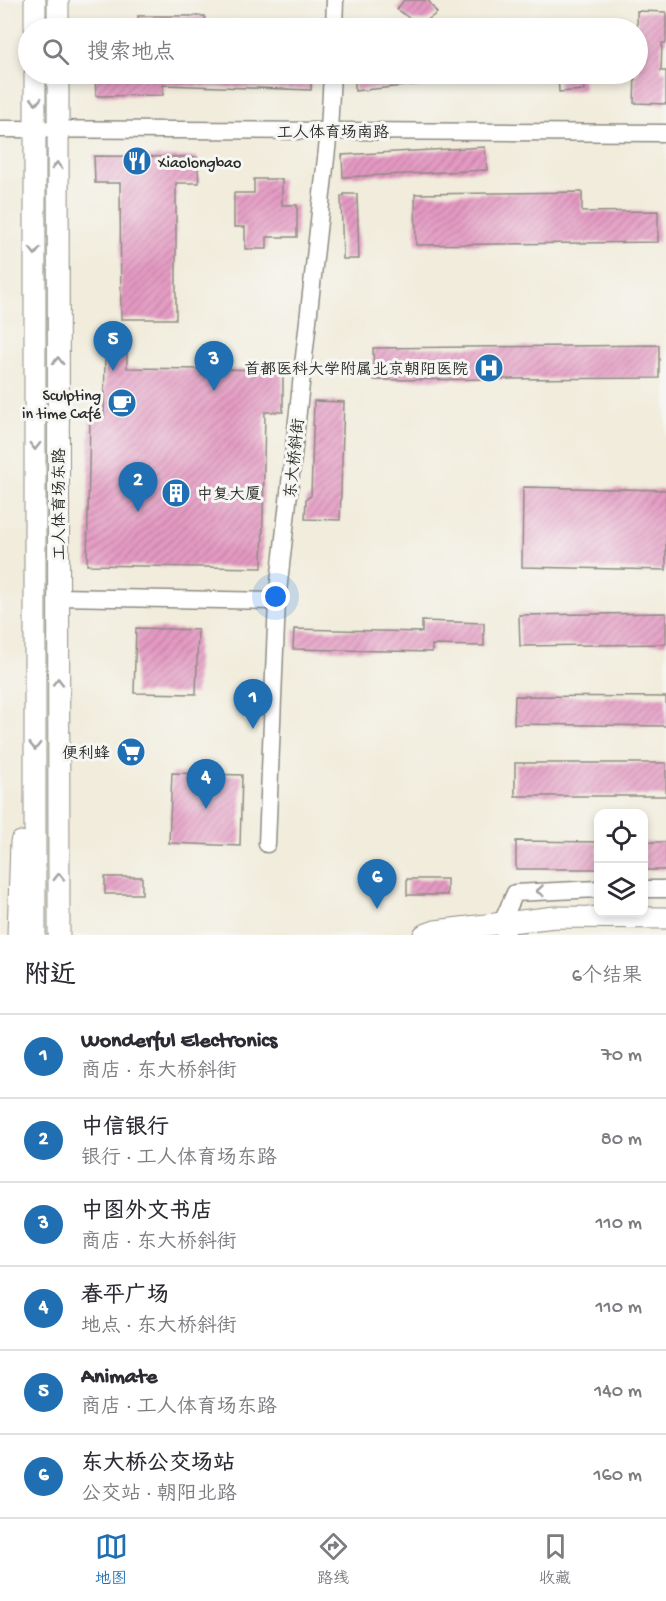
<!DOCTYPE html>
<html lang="zh">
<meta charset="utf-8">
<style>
body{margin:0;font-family:"Gochi Hand","LXGW WenKai TC",sans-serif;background:#f7f7f7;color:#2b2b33}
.controls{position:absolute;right:18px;bottom:18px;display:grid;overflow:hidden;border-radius:12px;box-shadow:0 3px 9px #0003}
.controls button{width:54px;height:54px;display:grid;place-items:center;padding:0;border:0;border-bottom:2px solid #e1e1e2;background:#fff;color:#2b2b33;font:30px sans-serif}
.you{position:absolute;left:276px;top:597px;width:21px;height:21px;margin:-15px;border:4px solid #fff;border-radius:50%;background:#1a73e8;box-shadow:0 0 0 9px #1a73e833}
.badge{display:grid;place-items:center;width:39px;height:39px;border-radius:50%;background:#1f6fb2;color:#fff;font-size:20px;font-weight:700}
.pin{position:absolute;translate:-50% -50px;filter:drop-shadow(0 2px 3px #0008)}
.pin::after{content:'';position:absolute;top:32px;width:21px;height:18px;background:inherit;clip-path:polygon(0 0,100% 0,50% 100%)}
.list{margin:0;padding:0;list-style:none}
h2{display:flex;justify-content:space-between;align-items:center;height:78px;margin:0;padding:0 24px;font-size:26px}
h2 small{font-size:20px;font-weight:400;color:#7c7c81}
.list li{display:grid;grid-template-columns:39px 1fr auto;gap:18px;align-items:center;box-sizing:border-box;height:84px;padding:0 24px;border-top:2px solid #e1e1e2}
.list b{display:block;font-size:22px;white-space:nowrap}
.list p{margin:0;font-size:20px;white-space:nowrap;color:#7c7c81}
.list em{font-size:20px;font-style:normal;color:#7c7c81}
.icon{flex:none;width:33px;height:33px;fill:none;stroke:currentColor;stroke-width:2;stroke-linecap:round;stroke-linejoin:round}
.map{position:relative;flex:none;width:666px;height:935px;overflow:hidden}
.search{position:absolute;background:#fff;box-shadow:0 3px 9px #0003;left:18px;right:18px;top:18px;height:66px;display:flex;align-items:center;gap:15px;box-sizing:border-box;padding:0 21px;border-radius:33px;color:#7c7c81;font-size:22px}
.sheet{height:582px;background:#fff}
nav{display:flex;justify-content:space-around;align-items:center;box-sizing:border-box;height:84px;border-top:2px solid #e1e1e2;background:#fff;font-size:16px;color:#7c7c81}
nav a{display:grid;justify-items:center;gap:3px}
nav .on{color:#1f6fb2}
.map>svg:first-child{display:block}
.building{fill:url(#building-hatch)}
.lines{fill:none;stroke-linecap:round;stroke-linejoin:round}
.minor-casing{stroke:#8e8c83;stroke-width:19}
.major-casing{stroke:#8e8c83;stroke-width:23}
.minor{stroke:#fff;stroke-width:16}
.major{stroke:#fff;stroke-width:21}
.oneway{stroke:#a0a0a0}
.labels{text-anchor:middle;stroke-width:6;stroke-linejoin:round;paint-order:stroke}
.street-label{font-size:16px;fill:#2b2b2b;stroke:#f6f6f2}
.poi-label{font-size:16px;fill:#2b2b2b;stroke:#f6f6f2;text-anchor:end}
</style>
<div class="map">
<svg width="666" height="935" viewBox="0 0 666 935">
<defs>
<pattern id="building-hatch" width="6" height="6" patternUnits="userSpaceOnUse" patternTransform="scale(1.5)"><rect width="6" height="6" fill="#e59ac3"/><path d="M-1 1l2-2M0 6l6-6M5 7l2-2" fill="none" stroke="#ba7e9f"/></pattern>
</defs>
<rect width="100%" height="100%" fill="#f6f6f2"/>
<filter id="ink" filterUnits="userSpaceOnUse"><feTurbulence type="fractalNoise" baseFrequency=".0167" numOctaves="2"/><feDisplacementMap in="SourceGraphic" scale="12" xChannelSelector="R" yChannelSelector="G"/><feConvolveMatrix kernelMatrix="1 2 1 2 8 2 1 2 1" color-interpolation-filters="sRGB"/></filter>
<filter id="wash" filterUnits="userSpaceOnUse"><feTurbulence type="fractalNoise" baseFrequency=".008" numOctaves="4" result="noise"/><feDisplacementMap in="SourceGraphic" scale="24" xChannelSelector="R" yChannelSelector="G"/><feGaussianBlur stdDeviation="1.35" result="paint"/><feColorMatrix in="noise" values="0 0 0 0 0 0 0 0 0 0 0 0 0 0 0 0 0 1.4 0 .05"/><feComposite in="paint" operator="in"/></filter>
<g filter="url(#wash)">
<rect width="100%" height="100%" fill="#f1ecdb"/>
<g id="blocks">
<!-- building -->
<g class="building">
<polygon points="404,0 428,0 437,13 426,21 413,21 397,9"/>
<polygon points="637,11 666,12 666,43 662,43 661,71 666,71 666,104 634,103 635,74 638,74"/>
<polygon points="138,16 205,16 205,28 139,28"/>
<polygon points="95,74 311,74 311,90 163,85 163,95 96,96"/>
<polygon points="355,74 451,74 452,81 355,91"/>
<polygon points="558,74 583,74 584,90 559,92"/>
<polygon points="485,147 487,170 343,177 342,155"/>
<polygon points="94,156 197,157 199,183 176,183 176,319 121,319 120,183 95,183"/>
<polygon points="254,179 282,179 282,205 297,205 297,237 267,237 267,249 245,249 245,227 234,227 234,193 254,193"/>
<polygon points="582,192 582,212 658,211 658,242 416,245 415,194"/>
<polygon points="344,194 357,194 359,259 343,259 341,196 344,196"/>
<polygon points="659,345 659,378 374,380 373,348"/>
<polygon points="105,353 127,354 127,368 283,370 283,412 265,412 262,568 87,565 90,418 104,418"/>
<polygon points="314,401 344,402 340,520 305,519 306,499 311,496"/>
<polygon points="523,487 666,490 666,570 522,567"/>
<polygon points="666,613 666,644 520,646 519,615"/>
<polygon points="422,621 484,623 484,646 432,645 432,652 293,649 294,629 422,632"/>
<polygon points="136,628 198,630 196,694 134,693"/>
<polygon points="515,696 666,697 666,726 514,724"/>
<rect x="515" y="763" width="151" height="33"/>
<polygon points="172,773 242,775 240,846 169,843"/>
<polygon points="516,841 598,842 598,869 516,869"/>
<rect x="644" y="842" width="22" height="28"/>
<rect x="105" y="877" width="37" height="17"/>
<rect x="407" y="879" width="40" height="16"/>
</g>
</g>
</g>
<g filter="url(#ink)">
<use href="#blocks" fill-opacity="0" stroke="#8e8c83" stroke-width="1.5"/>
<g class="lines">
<!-- minor casing -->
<g class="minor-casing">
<g id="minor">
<polyline points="334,28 335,0"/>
<polyline points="0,129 666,133"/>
<polyline points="58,597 277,601"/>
<polyline points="267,844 277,601 329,131 332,74"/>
<polyline points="644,889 666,889"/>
<polyline points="507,935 501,924 515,893 598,889"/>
</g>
</g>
<!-- major casing -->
<g class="major-casing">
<g id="major">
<polyline points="35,0 35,28"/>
<polyline points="58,28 58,0"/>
<polyline points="58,74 59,935"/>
<polyline points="18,935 21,842"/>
<polyline points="35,935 35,74"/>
<polyline points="424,935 435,931 555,917 666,918"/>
</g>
</g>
<!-- minor -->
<use href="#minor" class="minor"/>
<!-- major -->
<use href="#major" class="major"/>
</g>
<!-- one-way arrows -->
<defs><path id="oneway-chevron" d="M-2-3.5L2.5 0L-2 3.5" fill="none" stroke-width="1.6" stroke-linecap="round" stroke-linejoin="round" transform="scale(1.5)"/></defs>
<g class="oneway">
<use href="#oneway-chevron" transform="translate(36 101) rotate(90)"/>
<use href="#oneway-chevron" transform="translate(57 166) rotate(-90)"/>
<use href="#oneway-chevron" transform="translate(35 251) rotate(90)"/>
<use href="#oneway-chevron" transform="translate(58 361) rotate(-90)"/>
<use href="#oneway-chevron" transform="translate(35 446) rotate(90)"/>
<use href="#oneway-chevron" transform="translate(58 682) rotate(-90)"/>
<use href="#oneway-chevron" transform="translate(35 746) rotate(90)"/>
<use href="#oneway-chevron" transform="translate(59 877) rotate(-90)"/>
<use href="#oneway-chevron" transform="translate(540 891) rotate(176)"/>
</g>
</g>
<!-- icons -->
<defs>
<g id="restaurant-disc" transform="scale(1.5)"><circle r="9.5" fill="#1f6fb2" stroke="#f6f6f2"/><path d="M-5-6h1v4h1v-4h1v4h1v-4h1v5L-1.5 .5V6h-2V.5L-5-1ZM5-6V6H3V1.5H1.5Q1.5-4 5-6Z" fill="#fff"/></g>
<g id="hospital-disc" transform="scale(1.5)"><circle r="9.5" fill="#1f6fb2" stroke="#f6f6f2"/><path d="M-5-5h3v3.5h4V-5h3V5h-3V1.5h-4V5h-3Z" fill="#fff"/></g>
<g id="cafe-disc" transform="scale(1.5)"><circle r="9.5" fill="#1f6fb2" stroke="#f6f6f2"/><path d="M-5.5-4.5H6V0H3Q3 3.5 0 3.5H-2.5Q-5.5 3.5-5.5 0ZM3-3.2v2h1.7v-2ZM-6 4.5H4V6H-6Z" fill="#fff"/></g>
<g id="building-disc" transform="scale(1.5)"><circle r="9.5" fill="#1f6fb2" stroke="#f6f6f2"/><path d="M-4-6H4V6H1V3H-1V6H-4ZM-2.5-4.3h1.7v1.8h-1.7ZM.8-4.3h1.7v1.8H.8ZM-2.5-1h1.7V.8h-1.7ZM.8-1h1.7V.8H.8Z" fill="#fff"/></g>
<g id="supermarket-disc" transform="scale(1.5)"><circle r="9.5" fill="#1f6fb2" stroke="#f6f6f2"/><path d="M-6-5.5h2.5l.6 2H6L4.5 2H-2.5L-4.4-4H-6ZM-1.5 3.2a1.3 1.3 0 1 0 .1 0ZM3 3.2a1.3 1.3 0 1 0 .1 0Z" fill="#fff"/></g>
</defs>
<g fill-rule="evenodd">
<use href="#restaurant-disc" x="137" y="161"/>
<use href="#hospital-disc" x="489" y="368"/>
<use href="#cafe-disc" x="122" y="403"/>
<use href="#building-disc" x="176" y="493"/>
<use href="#supermarket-disc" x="131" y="752"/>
</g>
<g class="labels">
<!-- street labels -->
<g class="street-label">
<text x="333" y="137">工人体育场南路</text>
<text transform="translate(293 458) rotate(-84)" y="6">东大桥斜街</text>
<text transform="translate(58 504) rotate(-90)" y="6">工人体育场东路</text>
</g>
<!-- poi labels -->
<g class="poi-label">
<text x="158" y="167" text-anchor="start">Xiaolongbao</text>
<text x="468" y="374">首都医科大学附属北京朝阳医院</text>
<text x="101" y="400">Sculpting<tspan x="101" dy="18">in time Café</tspan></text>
<text x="197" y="499" text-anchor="start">中复大厦</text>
<text x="110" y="758">便利蜂</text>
</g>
</g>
</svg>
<div class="controls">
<button><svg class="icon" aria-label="locate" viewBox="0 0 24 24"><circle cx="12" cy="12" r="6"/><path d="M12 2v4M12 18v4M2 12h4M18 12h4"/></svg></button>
<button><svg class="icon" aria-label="layers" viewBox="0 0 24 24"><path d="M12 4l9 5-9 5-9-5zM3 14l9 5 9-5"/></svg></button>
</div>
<div class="you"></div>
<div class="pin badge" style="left:253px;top:729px">1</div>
<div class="pin badge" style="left:138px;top:512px">2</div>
<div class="pin badge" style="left:214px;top:391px">3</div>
<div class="pin badge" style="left:206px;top:809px">4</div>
<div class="pin badge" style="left:113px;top:371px">5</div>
<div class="pin badge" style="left:377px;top:909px">6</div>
<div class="search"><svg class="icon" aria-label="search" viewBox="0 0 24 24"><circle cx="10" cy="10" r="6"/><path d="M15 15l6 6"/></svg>搜索地点</div>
</div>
<section class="sheet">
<h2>附近<small>6个结果</small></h2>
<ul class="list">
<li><span class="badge">1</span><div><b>Wonderful Electronics</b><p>商店 · 东大桥斜街</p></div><em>70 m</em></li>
<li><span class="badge">2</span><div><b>中信银行</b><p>银行 · 工人体育场东路</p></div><em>80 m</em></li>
<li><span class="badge">3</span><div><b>中图外文书店</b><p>商店 · 东大桥斜街</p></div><em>110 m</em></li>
<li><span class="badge">4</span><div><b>春平广场</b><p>地点 · 东大桥斜街</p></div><em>110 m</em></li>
<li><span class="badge">5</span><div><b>Animate</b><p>商店 · 工人体育场东路</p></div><em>140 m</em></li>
<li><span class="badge">6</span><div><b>东大桥公交场站</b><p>公交站 · 朝阳北路</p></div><em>160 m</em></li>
</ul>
</section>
<nav>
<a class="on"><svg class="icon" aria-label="map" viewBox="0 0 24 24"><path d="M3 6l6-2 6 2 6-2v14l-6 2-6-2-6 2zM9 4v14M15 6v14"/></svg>地图</a>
<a><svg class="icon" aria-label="directions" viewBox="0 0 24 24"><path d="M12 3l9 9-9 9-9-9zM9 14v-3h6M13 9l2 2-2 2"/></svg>路线</a>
<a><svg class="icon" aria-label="saved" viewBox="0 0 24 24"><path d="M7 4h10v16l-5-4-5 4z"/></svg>收藏</a>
</nav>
